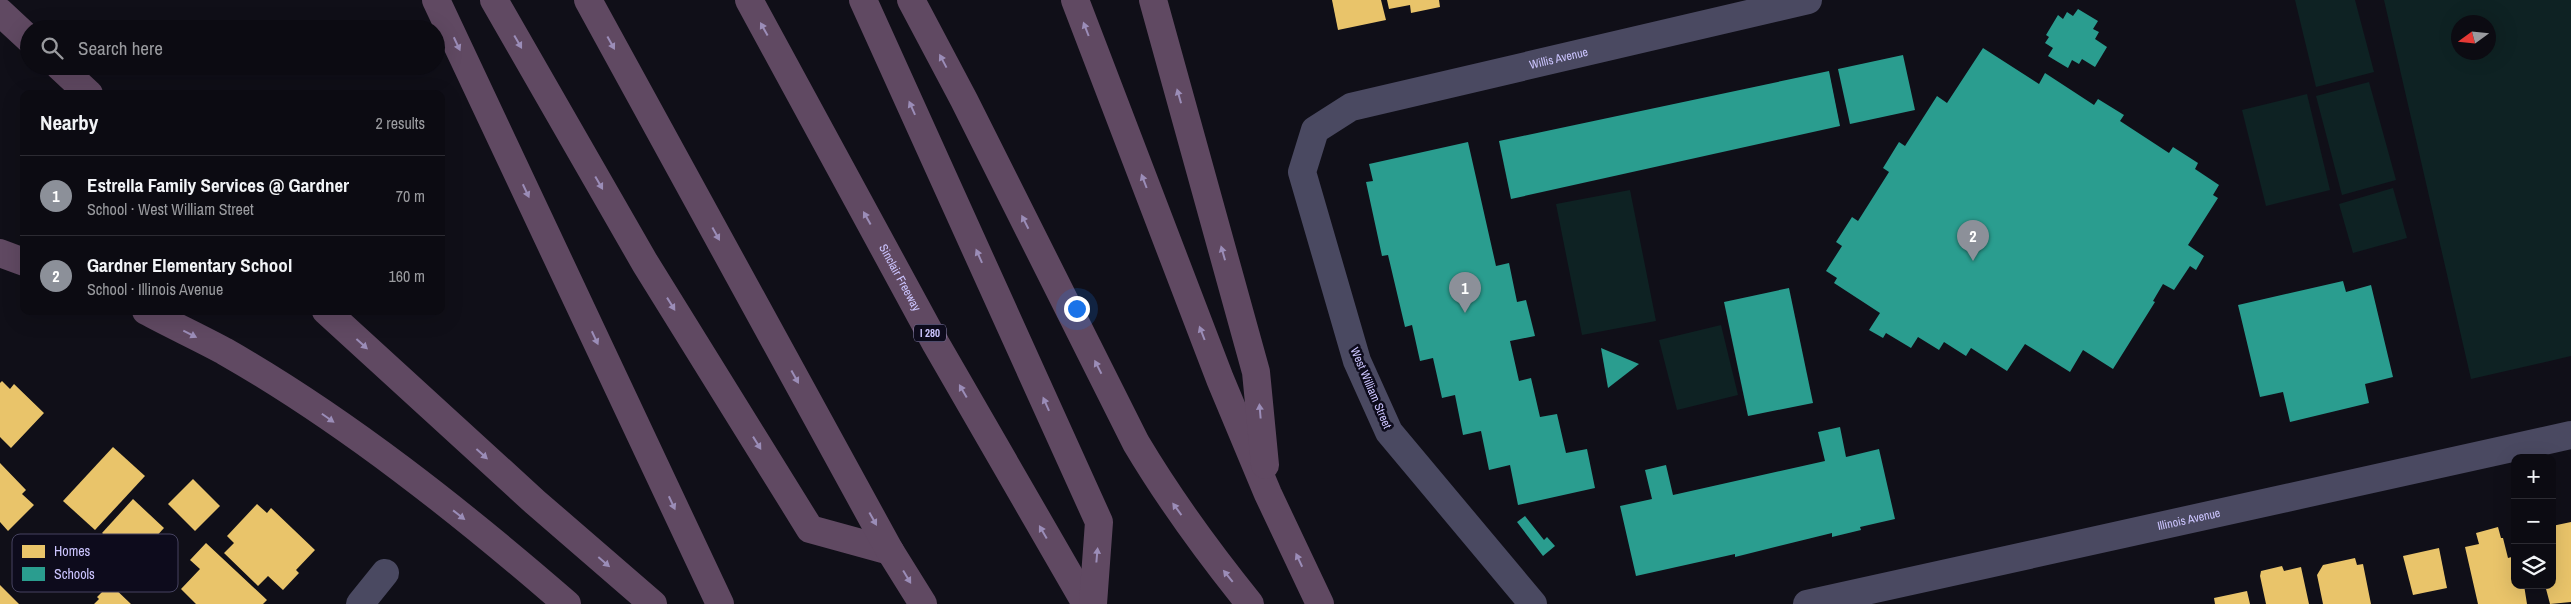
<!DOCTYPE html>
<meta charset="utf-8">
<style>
body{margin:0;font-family:"Archivo Narrow",sans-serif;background:#15141b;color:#f1f3f6}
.controls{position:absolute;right:15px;bottom:15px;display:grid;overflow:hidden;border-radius:10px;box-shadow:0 5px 20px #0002}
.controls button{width:45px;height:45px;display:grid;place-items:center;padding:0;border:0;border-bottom:1px solid #2c2b32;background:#0c0b12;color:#f1f3f6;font:25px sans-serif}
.compass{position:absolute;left:2451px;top:15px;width:45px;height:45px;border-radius:50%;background:#0c0b12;box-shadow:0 5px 20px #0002;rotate:255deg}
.you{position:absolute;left:1076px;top:308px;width:18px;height:18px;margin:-12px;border:4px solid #fff;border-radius:50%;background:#1a73e8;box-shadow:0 0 0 8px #1a73e833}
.badge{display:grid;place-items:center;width:32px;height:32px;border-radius:50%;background:#8c9099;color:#fff;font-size:16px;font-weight:700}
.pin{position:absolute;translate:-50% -41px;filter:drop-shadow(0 1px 2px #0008)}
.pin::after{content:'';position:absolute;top:26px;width:18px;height:15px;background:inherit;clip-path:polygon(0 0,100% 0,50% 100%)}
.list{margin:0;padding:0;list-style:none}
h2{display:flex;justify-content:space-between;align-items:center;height:65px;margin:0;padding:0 20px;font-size:21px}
h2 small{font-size:16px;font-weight:400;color:#9a9b9f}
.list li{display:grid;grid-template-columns:32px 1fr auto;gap:15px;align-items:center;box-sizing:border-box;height:80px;padding:0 20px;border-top:1px solid #2c2b32}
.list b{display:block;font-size:19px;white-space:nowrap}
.list p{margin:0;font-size:16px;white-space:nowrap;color:#9a9b9f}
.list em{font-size:16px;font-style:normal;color:#9a9b9f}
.icon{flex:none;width:28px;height:28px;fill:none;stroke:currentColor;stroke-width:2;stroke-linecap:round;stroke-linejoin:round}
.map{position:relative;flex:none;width:2571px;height:604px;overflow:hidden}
.search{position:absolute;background:#0c0b12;box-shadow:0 5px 20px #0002;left:20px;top:20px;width:425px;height:55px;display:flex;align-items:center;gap:12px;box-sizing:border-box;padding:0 18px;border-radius:28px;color:#9a9b9f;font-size:19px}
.panel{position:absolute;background:#0c0b12;box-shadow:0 5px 20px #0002;left:20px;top:90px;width:425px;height:225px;border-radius:10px}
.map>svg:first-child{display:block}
.green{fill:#0e2223;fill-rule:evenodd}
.homes{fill:#e9c46a}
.schools{fill:#2a9d8f}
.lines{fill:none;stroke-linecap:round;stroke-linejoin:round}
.minor{stroke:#4a4961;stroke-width:28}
.highway{stroke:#604962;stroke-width:28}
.oneway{fill:#9b8db8}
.labels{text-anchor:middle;stroke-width:5;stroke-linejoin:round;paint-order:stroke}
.shield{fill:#0d0b1c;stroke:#938dbb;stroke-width:1}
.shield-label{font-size:11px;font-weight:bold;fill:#ccc5ff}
.street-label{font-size:12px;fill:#ccc5ff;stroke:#0d0b1c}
.key{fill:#0d0b1c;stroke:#464360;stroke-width:1}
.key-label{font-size:14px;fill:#ccc5ff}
</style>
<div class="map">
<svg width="2571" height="604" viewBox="0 0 2571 604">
<rect width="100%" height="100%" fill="#100f18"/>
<!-- green -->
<g class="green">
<polygon points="2295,0 2355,0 2374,72 2316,87"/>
<path d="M2384 0H2571V356L2471 379ZM2458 22H2488V52H2458Z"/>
<polygon points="2369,82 2396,180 2342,195 2316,96"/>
<polygon points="2307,94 2330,190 2266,206 2242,110"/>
<polygon points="2393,188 2407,238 2353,253 2339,204"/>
<polygon points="1630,190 1656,321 1582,335 1556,204"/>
<polygon points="1721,325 1738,395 1677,410 1659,340"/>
</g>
<!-- homes -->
<g class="homes">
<polygon points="1332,0 1381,0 1386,20 1338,30"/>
<polygon points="1387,0 1439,0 1440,7 1411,13 1410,5 1389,9"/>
<polygon points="2,381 10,389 14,384 44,413 11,448 0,437 0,383"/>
<polygon points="113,447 145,476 95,530 63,501"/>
<polygon points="0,463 26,490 22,494 34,505 8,531 0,522"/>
<polygon points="193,479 220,506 195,531 168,504"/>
<polygon points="133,499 164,528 133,562 102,533"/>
<polygon points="257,504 267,513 271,508 315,550 296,570 299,573 283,590 268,576 258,586 224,553 234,543 227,536"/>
<polygon points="2571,522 2571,602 2550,604 2545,585 2552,585 2552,526"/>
<polygon points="2498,527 2501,538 2503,538 2508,558 2515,556 2515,585 2524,585 2527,604 2478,604 2465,547 2479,544 2476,533"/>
<polygon points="206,543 267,600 263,604 196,604 181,589 200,569 190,560"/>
<polygon points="2439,548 2447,588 2413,595 2403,556"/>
<polygon points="2355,558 2357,565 2363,564 2371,604 2323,604 2317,575 2323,565"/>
<polygon points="2282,566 2284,571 2301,567 2309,604 2266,604 2260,576 2261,571"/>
<polygon points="110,584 131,604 94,604 99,599 97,597"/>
<polygon points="0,585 19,604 0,604"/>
<polygon points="2247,591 2250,604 2215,604 2214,598"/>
</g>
<!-- schools -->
<g class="schools">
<polygon points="2078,9 2098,21 2093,29 2099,32 2095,39 2107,47 2095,67 2082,59 2079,64 2072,60 2068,68 2048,56 2053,48 2045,43 2049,37 2046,35 2058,15 2063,19 2067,12 2073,16"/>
<polygon points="1983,48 2039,84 2045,73 2094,105 2098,99 2124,115 2120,121 2169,153 2173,147 2198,163 2195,169 2219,185 2213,195 2218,198 2188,245 2204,256 2196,270 2190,266 2174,290 2163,284 2153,301 2155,302 2113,369 2083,350 2070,372 2025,344 2007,371 1971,348 1966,356 1944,342 1939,350 1918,337 1911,348 1886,333 1883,338 1869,330 1880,313 1834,283 1837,278 1826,271 1842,246 1836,242 1852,217 1858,221 1889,172 1883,168 1899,142 1905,146 1937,96 1947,103"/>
<polygon points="1903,55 1915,110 1850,124 1838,69"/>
<polygon points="1829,71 1840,126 1511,199 1499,141"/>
<polygon points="1468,142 1496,266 1509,263 1517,302 1526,300 1535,336 1510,341 1519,381 1531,378 1540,417 1557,414 1566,453 1587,449 1595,488 1518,505 1510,465 1489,470 1481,431 1463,435 1455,395 1442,398 1433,358 1420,361 1412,325 1405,327 1388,255 1382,256 1366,182 1373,181 1369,164"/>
<polygon points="2343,281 2346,292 2371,285 2393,377 2365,384 2369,403 2290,422 2283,392 2260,397 2238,305"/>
<polygon points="1789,288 1813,403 1748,416 1724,302"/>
<polygon points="1601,348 1639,364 1608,388"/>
<polygon points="1840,427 1846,457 1879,449 1895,519 1860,527 1861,530 1832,537 1832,533 1735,557 1735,554 1636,576 1620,506 1652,499 1645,470 1666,465 1673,495 1825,461 1818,432"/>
<polygon points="1525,516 1544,540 1547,537 1555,546 1543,556 1517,522"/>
</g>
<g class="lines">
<!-- minor -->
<g class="minor">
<polyline points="360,604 385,573"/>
<path id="s1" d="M1533 604 1389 432 1357 361 1302 172 1315 130 1351 107 1808 0"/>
<path id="s2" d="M1807 604 2571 435"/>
</g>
<!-- highway -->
<g class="highway">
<polyline points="436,0 720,604"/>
<polyline points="494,0 645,263 810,529 890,551"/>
<polyline points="588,0 890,551 923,604"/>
<path id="s3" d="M749 0 936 344 1086 604"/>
<polyline points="863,0 1099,522 1093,604"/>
<path d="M911 0 964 100 1136 443C1170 500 1208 552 1250 604"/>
<polyline points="1075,0 1220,379 1268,494 1320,604"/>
<polyline points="1153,0 1256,372 1265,465"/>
<polyline points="0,12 29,39"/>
<polyline points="59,66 89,94"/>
<polyline points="0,253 24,262"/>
<path d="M146 311C172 325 198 337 224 351 345 420 462 513 567 604"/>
<polyline points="326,311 535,502 653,604"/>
</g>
</g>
<!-- one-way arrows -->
<defs><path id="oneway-solid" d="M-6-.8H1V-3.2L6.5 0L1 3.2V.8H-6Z" transform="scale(1.25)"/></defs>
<g class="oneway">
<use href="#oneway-solid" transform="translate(764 29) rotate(-119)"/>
<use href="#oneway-solid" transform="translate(1086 29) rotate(-111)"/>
<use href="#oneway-solid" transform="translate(518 42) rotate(60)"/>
<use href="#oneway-solid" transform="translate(611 43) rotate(61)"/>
<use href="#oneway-solid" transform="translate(457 44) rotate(65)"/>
<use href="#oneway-solid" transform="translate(943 61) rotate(-118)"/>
<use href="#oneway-solid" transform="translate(1179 96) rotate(-106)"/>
<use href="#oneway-solid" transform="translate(912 108) rotate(-114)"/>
<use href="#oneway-solid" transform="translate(1144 181) rotate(-111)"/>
<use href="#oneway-solid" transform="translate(599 183) rotate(60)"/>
<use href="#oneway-solid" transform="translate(526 191) rotate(65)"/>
<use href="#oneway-solid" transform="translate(867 218) rotate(-119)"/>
<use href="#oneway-solid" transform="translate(1025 222) rotate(-117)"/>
<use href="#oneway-solid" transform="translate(716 234) rotate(61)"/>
<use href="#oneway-solid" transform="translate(1223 253) rotate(-106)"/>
<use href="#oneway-solid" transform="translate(979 256) rotate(-114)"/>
<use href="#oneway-solid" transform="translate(671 304) rotate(58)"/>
<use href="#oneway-solid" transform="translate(1202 333) rotate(-111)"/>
<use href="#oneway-solid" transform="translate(190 334) rotate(27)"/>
<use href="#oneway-solid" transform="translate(595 338) rotate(65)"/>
<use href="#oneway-solid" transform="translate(362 344) rotate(42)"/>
<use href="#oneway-solid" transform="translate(1098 367) rotate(-117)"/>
<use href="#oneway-solid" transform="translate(795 377) rotate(61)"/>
<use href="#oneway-solid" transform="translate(963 391) rotate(-120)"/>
<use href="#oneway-solid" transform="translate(1046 404) rotate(-114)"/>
<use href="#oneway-solid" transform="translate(1260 411) rotate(-95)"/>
<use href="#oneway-solid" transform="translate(328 418) rotate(35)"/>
<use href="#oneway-solid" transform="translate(757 443) rotate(58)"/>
<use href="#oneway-solid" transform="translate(482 454) rotate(42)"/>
<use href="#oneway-solid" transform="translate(672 503) rotate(65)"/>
<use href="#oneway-solid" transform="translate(1177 509) rotate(-126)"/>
<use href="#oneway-solid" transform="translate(459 515) rotate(38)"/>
<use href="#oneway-solid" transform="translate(873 519) rotate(61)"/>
<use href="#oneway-solid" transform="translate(1043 532) rotate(-120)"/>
<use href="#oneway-solid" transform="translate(1097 555) rotate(-85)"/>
<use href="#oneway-solid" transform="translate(1299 560) rotate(-115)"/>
<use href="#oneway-solid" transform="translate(604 562) rotate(41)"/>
<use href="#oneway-solid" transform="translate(1228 576) rotate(-129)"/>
<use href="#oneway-solid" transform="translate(907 577) rotate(59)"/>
</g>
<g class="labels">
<!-- shield labels -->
<rect class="shield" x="914" y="324.5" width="32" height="17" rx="4"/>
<g class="shield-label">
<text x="930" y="337">I 280</text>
</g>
<!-- street labels -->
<g class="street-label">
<text dy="4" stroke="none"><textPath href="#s1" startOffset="799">Willis Avenue</textPath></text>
<text dy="4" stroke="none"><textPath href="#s3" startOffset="316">Sinclair Freeway</textPath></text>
<text transform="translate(1371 388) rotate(67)" y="4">West William Street</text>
<text dy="4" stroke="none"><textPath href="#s2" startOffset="391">Illinois Avenue</textPath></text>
</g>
</g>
<!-- legend -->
<rect x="12" y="534" width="166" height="58" rx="8" class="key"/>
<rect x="22" y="545" width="23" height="13" fill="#e9c46a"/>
<rect x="22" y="567" width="23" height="14" fill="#2a9d8f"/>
<g class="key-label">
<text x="54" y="556">Homes</text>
<text x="54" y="579">Schools</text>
</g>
</svg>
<div class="controls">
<button>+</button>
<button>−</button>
<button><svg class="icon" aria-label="layers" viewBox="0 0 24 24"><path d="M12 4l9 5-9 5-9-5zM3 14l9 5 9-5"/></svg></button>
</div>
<svg class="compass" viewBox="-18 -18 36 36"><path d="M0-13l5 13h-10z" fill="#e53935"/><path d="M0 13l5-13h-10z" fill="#9a9b9f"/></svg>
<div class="you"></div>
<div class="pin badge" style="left:1465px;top:313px">1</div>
<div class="pin badge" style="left:1973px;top:261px">2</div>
<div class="search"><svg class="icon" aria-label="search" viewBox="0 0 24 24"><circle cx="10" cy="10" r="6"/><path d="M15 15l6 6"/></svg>Search here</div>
<section class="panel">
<h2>Nearby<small>2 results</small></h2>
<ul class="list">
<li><span class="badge">1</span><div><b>Estrella Family Services @ Gardner</b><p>School · West William Street</p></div><em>70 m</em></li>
<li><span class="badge">2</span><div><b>Gardner Elementary School</b><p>School · Illinois Avenue</p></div><em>160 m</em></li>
</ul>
</section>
</div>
